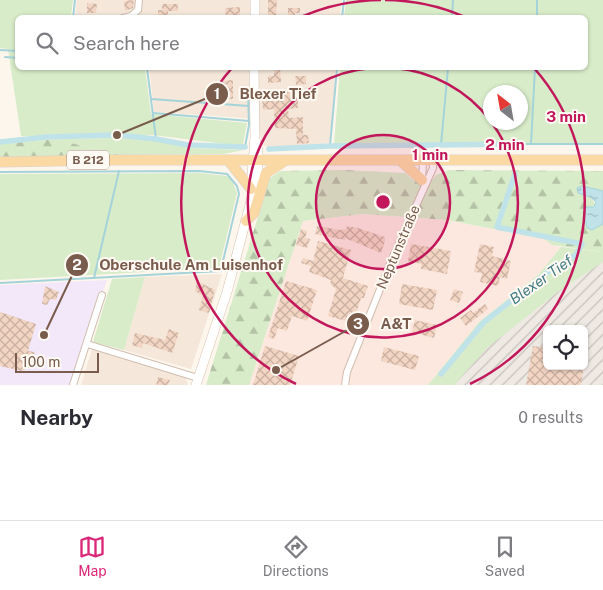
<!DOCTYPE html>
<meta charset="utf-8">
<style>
body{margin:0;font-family:"Public Sans",sans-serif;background:#f7f7f7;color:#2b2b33}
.controls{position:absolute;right:15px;bottom:15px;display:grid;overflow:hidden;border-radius:8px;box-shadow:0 1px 4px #0004}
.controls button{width:45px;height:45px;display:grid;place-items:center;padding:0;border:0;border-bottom:1px solid #e1e1e2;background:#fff;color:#2b2b33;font:25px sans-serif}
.compass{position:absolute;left:483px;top:85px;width:45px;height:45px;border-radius:50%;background:#fff;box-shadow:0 1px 4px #0004;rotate:329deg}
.scale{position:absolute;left:15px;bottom:12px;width:84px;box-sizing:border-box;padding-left:5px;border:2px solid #7a5c4d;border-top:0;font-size:14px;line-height:18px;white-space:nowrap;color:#7a5c4d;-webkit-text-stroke:4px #fffaf3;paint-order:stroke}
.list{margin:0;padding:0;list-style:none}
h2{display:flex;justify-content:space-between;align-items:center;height:65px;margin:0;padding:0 20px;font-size:21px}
h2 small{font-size:16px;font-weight:400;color:#7c7c81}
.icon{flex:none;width:28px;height:28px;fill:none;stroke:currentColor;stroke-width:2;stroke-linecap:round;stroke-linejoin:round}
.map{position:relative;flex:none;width:603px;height:385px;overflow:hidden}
.search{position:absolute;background:#fff;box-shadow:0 1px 4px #0004;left:15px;right:15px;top:15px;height:55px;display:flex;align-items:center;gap:12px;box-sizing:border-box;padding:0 18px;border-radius:8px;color:#7c7c81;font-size:19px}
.sheet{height:135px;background:#fff}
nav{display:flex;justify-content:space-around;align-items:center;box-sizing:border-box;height:70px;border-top:1px solid #e1e1e2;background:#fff;font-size:14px;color:#7c7c81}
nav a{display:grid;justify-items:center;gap:2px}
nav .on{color:#db2777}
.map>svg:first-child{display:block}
.residential{fill:#f5e8da}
.commercial{fill:#fde8e0}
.industrial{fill:url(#industrial-furrows);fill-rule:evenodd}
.education{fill:#f3e8fa}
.green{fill:#d8ecc9;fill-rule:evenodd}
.forest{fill:url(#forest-firs)}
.water{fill:url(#water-ripples);stroke:#a5d3da}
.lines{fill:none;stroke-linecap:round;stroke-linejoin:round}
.stream{stroke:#a5d3da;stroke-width:2}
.canal{stroke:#bfe3e8;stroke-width:5.5}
.building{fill:url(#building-cross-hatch)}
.street-casing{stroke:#d1beb0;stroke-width:8}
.secondary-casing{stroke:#d6c0b0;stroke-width:10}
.primary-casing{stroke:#dad1cd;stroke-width:11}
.street{stroke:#fff;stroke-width:6}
.secondary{stroke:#fff;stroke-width:9}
.primary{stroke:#fbd9a5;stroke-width:10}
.ring{fill:none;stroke:#c2185b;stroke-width:2.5}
.labels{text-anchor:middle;stroke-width:4;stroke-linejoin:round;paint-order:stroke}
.shield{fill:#fffaf3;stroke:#a28b7f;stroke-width:1}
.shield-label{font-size:12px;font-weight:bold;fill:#7a5c4d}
.street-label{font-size:14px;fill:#7a5c4d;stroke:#fffaf3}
.water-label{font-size:15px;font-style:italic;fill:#437c86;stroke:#fffaf3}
.centre{fill:#c2185b;stroke:#fffaf3;stroke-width:2.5}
.ring-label{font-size:15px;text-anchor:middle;font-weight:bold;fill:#c2185b;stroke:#fffaf3;stroke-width:4;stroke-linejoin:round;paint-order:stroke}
.leader{fill:none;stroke:#7a5c4d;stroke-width:2}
.callout-dot{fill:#7a5c4d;stroke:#fffaf3;stroke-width:2}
.mark-label{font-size:15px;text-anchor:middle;font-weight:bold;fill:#fff}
.callout-label{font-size:15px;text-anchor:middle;font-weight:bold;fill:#7a5c4d;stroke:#fffaf3;stroke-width:4;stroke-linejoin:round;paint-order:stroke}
</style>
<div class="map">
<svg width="603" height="385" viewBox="0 0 603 385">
<defs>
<pattern id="industrial-furrows" width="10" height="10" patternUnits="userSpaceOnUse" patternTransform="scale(1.25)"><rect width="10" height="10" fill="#efe9e4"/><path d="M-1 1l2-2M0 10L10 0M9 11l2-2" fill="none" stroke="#c7c0bb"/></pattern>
<pattern id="forest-firs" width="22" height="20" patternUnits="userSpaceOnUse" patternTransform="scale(1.25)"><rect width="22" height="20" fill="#d8ecc9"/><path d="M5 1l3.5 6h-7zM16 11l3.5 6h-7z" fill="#b4c2a5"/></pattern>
<pattern id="water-ripples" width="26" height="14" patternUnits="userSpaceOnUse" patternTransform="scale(1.25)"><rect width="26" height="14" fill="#bfe3e8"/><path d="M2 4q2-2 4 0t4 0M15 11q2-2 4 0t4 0" fill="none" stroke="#a0bbbe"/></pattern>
<pattern id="building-cross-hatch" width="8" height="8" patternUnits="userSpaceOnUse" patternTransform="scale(1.25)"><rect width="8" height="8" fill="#f3d5c3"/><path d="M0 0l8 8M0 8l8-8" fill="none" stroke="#cab0a1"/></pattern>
</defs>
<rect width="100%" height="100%" fill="#fdf6ec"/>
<!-- residential -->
<g class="residential">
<polygon points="77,0 342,0 340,17 75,18"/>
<polygon points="149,68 336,68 330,143 270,147 262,145 258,119 154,112"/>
<polygon points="222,274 191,369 124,350 145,277"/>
<polygon points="92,349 186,377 188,385 81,385"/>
</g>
<!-- commercial -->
<polygon class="commercial" points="362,214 447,220 545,239 552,245 561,247 539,274 479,322 428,385 249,385 303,221"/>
<!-- industrial -->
<path class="industrial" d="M603 261V385H446L518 314ZM547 329H584V366H547Z"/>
<!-- education -->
<polygon class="education" points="107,280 70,385 0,385 0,285"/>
<!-- green -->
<g class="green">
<polygon points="0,0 73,0 71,17 18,18 18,68 145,68 151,114 247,123 243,145 240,146 153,135 21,136 8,49 0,48"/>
<path d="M346 0H603V144H334L340 68H586V18L344 17ZM520 92V122H490V92Z"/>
<polygon points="116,138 153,140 189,148 244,150 224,154 118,155 55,139"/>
<polygon points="200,173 227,176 232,180 237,193 219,268 0,280 0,174"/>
<polygon points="561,247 603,252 603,262 559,291 487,348 454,385 428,385 479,322 539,274"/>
<polygon points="145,277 124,350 93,342 112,279"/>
</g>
<!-- forest -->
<g class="forest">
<polygon points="55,139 118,155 0,157 0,144"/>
<polygon points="343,170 405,173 413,180 429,184 436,175 449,170 603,171 603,191 582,186 585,196 590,197 596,205 583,212 587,228 603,224 603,252 552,245 544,239 447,220 362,214 303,221 249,385 206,385 270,178 280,171"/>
</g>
<!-- water -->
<polygon class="water" points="582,186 603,191 603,224 592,230 587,228 583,212 587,207 594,207 596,202 590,197 578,193 577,188"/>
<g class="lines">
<!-- stream -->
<g class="stream">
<polyline points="73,18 75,0"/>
<polyline points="342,18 344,0"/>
<polyline points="452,18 453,0"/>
<polyline points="537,18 537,0"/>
<polyline points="0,50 18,51"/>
<polyline points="5,57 18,58"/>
<polyline points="147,68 156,139"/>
<polyline points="151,99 249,106"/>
<polyline points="153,113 249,121"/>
<polyline points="523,144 603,144"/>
<polyline points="531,144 535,68"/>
<polyline points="441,145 448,68"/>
<polyline points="330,146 337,68"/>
<polyline points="245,147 249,125 248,93"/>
<polyline points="0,172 199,171 227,174 237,186 239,194 223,261"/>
<polyline points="94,278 119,171"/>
<polyline points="0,283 221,271 221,269"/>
</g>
<!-- canal -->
<g class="canal">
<polyline points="0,142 46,137 117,135 156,139 188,145 245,147"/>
<polyline points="269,149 330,146 523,144"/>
<polyline points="441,374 484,322 553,268 576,255 582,244 497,227 515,174"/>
</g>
</g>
<!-- building -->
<g class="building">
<polygon points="134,0 133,8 125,11 124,1"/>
<polygon points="268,0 277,0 276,16 268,15"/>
<polygon points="87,3 97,4 96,13 87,13"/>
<polygon points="162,4 178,4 178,11 168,11 168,18 158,18 158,10 162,10"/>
<polygon points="240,7 240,17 226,18 225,8"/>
<polygon points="288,8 300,8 300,13 295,13 295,18 288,18"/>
<polygon points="274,68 280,68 281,82 268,83 268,76 274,76"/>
<polygon points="295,76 306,76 306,84 296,85"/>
<polygon points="233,80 233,99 222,99 221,81"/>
<polygon points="292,91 293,100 298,99 298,108 288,109 289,118 303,117 303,135 308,135 309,143 297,144 296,129 275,128 274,109 263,110 262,96 281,95 281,92"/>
<polygon points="317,226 340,230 346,229 347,226 358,228 385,237 385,241 381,253 345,238 345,240 315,234"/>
<polygon points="301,229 307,231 305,238 310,239 307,248 296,245"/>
<polygon points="318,241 351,250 343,278 368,286 364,298 361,298 353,323 328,316 336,289 330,284 331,280 309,272 311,266 301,263 303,258 313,261"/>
<polygon points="411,244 451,251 447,274 421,269 421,264 408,261"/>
<polygon points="480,244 494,247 492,256 511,261 507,279 500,277 498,286 480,282 482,273 474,272"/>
<polygon points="197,281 215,290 209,313 199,310 203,296 195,291"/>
<polygon points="286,281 317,290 307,321 292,316 287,331 278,328 274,339 268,337"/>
<polygon points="402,284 437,290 433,310 399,304"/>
<polygon points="45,286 59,292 56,300 50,299 47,305 42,304"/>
<polygon points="454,289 463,292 459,303 450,300"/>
<polygon points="485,304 488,309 466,326 460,318 471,310 473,313"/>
<polygon points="0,312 36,324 28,351 35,352 30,367 22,371 0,366"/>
<polygon points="415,320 437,325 434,338 412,332"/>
<polygon points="169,329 179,333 172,353 143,343 142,348 132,345 135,333 165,340"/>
<polygon points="265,346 299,356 290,385 253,385"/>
<polygon points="533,346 547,348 547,366 584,366 581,385 526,385"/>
<polygon points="384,347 419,356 415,370 381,361"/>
<polygon points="158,377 170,380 168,385 156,385"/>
</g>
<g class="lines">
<!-- street casing -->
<g class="street-casing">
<g id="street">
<polyline points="123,18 131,16 138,10 139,0"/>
<polyline points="422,182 423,161"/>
<polyline points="87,344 198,378"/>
<polyline points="73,385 102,295"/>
<polyline points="345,385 347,372 392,259 433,168 433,161"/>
</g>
</g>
<!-- secondary casing -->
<g class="secondary-casing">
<g id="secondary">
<polyline points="255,18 255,0"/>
<polyline points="251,187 255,138 254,68"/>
<polyline points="196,385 227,292 258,174 258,151 255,140"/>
</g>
</g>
<!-- primary casing -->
<g class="primary-casing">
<g id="primary">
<polyline points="229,161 251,189"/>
<polyline points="401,161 422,180"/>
<polyline points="0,162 105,160 603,160"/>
<polyline points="246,221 254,213 266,173 283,162"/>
</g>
</g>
<!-- street -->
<use href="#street" class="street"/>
<!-- secondary -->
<use href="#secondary" class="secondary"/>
<!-- primary -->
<use href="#primary" class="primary"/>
</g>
<!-- distance rings -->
<circle cx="383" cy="202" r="67" fill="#c2185b" fill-opacity=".12"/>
<g class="ring">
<circle cx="383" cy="202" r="67"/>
<path d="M395 68A135 135 0 0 1 490 120M492 123A135 135 0 1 1 371 68"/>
<path d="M296 384A202 202 0 0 1 232 68M301 17A202 202 0 0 1 381 0M385 0A202 202 0 0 1 465 17M534 68A202 202 0 0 1 470 384"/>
</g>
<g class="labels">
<!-- shield labels -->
<rect class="shield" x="67" y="150.5" width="42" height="19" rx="4"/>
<g class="shield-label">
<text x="88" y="164">B 212</text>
</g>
<!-- street labels -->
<g class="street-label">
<text transform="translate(398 247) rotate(-67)" y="5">Neptunstraße</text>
</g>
<!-- water labels -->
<g class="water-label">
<text transform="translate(541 280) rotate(-35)" y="5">Blexer Tief</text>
</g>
</g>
<circle cx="383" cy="202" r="8" class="centre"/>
<g class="ring-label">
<text x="566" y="122">3 min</text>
<text x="505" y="150">2 min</text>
<text x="430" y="160">1 min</text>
</g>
<!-- callouts -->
<path class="leader" d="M117 135L217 94M44 335L77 265M276 370L358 324"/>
<g class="callout-dot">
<circle cx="117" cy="135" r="5"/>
<circle cx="44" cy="335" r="5"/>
<circle cx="276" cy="370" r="5"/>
<circle cx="217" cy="94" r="12"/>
<circle cx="77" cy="265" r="12"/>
<circle cx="358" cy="324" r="12"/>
</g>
<g class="mark-label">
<text x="217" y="99">1</text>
<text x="77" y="270">2</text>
<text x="358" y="329">3</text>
</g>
<g class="callout-label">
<text x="278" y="99">Blexer Tief</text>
<text x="191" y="270">Oberschule Am Luisenhof</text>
<text x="396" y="329">A&amp;T</text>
</g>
</svg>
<div class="controls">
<button><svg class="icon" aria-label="locate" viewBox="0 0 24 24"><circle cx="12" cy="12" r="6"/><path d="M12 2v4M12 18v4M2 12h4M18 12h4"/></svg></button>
</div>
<svg class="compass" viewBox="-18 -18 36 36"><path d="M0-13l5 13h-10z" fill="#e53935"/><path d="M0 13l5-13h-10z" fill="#7c7c81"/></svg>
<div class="scale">100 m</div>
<div class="search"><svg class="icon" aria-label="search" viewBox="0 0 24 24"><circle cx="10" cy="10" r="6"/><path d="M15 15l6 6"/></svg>Search here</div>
</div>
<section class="sheet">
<h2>Nearby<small>0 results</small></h2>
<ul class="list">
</ul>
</section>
<nav>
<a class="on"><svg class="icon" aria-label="map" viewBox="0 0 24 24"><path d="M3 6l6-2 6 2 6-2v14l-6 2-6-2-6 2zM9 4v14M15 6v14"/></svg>Map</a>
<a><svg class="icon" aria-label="directions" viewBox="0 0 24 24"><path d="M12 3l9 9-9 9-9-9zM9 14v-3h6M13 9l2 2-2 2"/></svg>Directions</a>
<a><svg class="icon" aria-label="saved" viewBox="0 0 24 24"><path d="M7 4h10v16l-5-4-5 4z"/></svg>Saved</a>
</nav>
